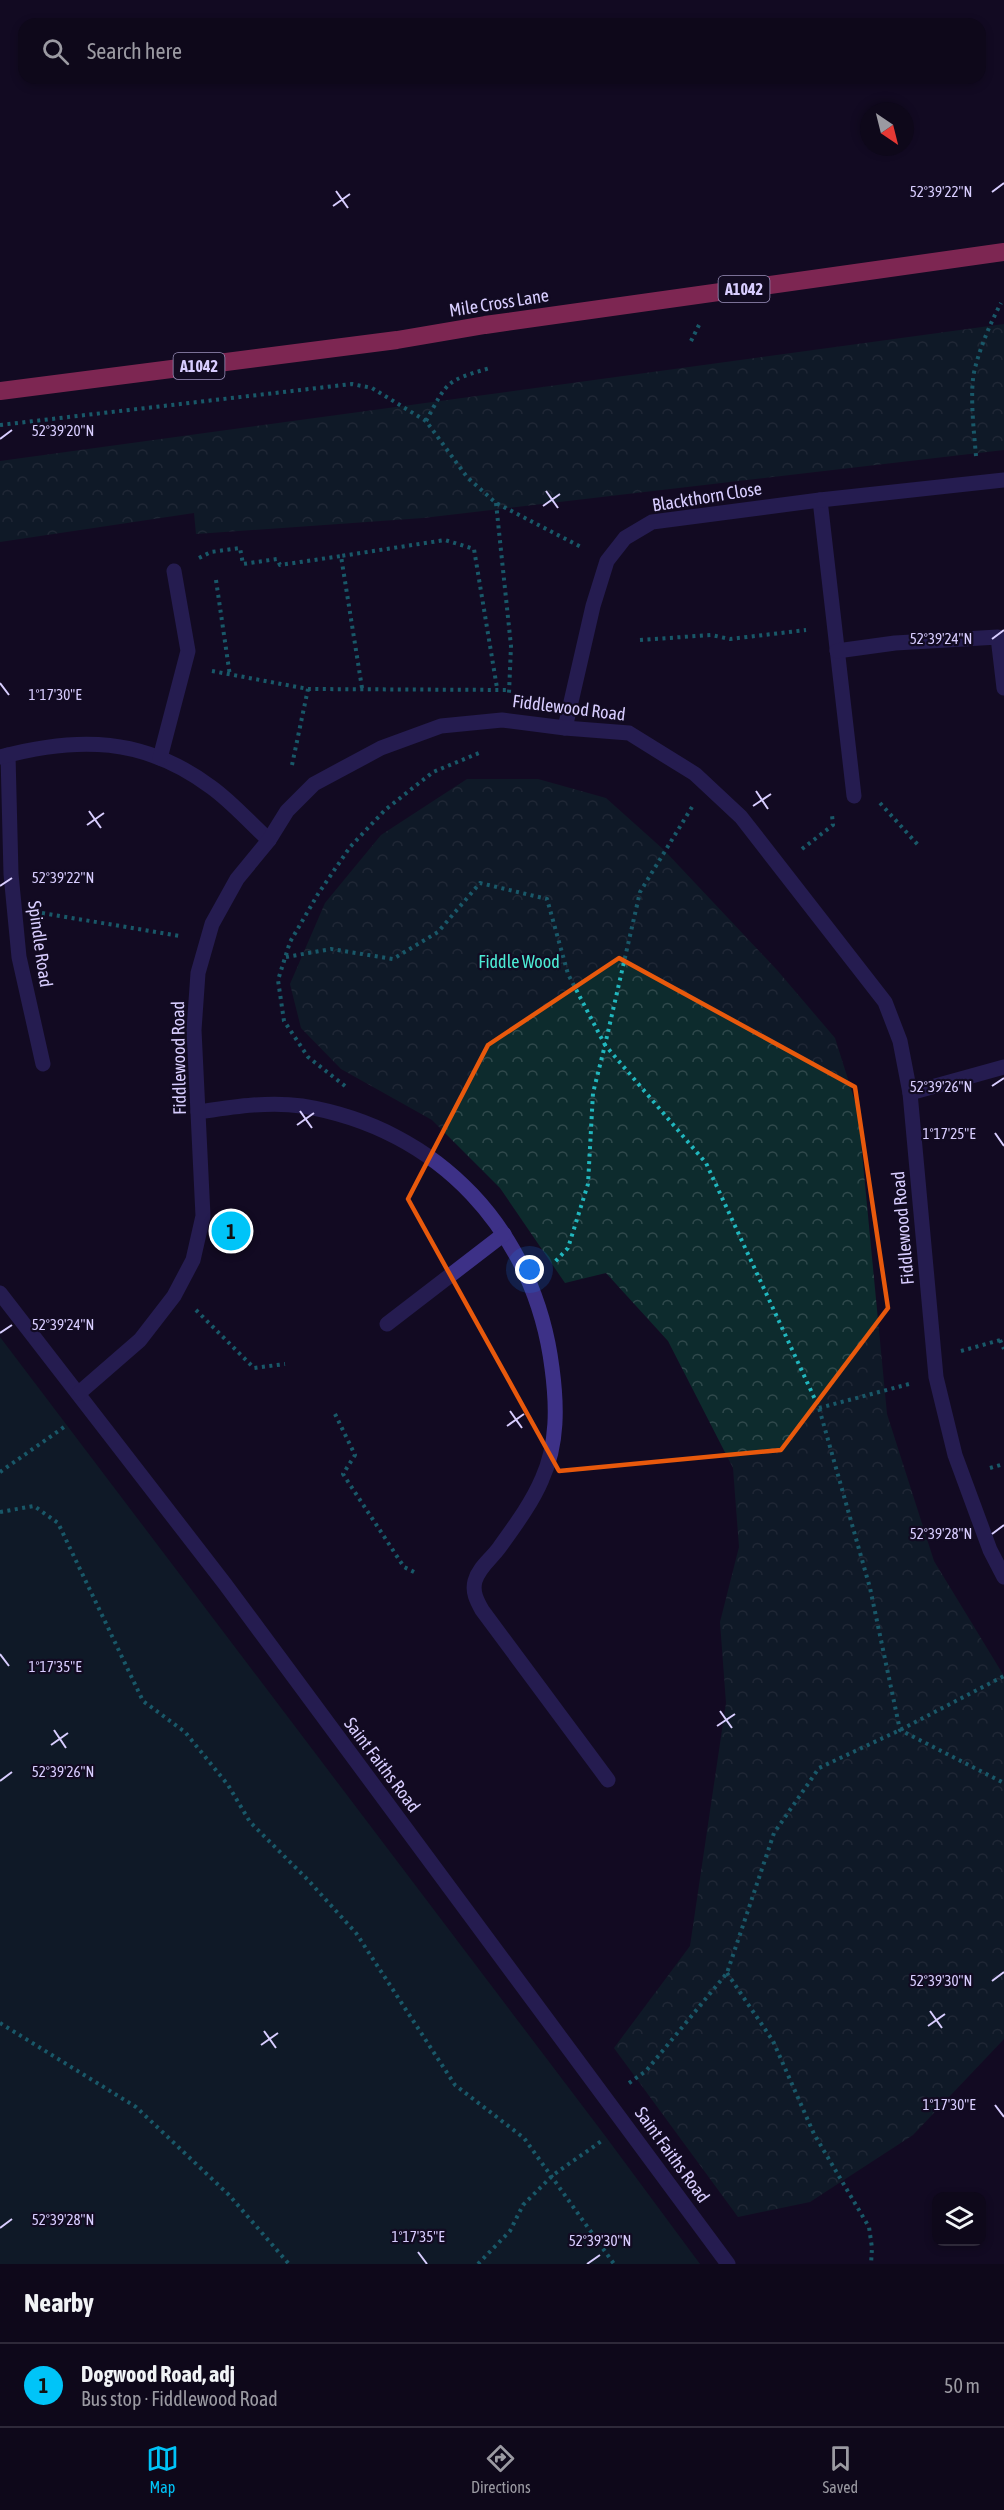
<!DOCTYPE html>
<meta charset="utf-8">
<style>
body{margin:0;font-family:"Asap Condensed",sans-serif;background:#171123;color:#f1f3f6}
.controls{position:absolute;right:18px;bottom:18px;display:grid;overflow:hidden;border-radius:12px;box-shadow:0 3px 9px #0003}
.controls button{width:54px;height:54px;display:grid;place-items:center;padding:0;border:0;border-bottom:2px solid #2e2939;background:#0e081a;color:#f1f3f6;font:30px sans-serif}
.compass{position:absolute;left:860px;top:102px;width:54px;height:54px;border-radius:50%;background:#0e081a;box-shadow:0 3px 9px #0003;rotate:145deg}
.you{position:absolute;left:530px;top:1270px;width:21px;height:21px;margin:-15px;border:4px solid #fff;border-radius:50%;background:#1a73e8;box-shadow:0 0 0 9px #1a73e833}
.badge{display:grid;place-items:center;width:39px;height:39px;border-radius:50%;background:#00c4f8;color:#111;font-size:20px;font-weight:700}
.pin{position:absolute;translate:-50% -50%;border:3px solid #fff;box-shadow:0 2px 6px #0006}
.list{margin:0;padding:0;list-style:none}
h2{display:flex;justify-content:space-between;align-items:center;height:78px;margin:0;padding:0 24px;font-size:26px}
h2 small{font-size:20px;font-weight:400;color:#9b9aa2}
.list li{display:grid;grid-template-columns:39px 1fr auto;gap:18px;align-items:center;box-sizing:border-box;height:84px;padding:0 24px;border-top:2px solid #2e2939}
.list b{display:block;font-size:22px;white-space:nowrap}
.list p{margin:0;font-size:20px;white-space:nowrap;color:#9b9aa2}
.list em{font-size:20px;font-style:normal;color:#9b9aa2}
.icon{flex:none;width:33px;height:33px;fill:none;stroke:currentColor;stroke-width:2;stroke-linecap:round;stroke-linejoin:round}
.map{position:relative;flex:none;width:1004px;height:2264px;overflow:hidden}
.search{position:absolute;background:#0e081a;box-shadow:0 3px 9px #0003;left:18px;right:18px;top:18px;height:66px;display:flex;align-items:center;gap:15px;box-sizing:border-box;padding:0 21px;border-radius:18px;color:#9b9aa2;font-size:22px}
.sheet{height:162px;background:#0e081a}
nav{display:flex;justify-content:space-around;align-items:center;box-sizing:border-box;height:84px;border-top:2px solid #2e2939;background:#0e081a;font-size:16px;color:#9b9aa2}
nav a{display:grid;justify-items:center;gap:3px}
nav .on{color:#00c4f8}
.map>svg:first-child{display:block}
.forest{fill:url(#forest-crowns)}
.park{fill:#0d2b2d}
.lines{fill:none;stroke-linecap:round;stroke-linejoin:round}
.path{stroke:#21b7be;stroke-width:4;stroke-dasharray:3 4.5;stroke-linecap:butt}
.minor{stroke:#3d3187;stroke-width:15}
.highway{stroke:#ff488c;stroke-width:18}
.marked{fill:none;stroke:#e8590c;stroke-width:4.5;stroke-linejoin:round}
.ticks{fill:none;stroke:#d8cdff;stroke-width:2}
.labels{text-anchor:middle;stroke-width:4.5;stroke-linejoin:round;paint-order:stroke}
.shield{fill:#120b22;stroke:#9d93bd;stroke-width:1.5}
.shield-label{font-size:16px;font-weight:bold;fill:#d8cdff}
.street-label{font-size:18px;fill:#d8cdff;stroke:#120b22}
.park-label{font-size:18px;fill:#4cebd5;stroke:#120b22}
.ticks-label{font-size:15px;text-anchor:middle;fill:#d8cdff;stroke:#120b22;stroke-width:4.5;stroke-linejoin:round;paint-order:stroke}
</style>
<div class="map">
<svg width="1004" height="2264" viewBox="0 0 1004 2264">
<defs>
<pattern id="forest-crowns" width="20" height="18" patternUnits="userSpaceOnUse" patternTransform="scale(1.5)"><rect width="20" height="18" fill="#0d2b2d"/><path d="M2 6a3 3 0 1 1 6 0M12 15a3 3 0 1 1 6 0" fill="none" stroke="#30494c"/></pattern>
</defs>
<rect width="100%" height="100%" fill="#120b22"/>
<!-- forest -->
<g class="forest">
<polygon points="1004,324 1004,450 423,518 196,534 194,513 0,542 0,461"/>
<polygon points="467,779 538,779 606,798 664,850 777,970 835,1038 858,1111 887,1414 934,1561 1004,1676 1004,2039 913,2135 810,2202 738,2217 614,2048 690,1946 726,1703 720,1622 739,1547 733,1468 668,1341 606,1273 565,1283 500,1188 432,1120 341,1069 301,1028 290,984 325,903 381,835"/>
</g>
<!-- park -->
<polygon class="park" points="0,1337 606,2137 700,2264 0,2264"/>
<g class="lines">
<!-- path -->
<g class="path">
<polyline points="691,341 699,325"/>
<path d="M426 421C448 381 445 381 490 368"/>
<polyline points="0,425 352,384 372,388 426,421 467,477 496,503 583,548"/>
<path d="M976 456C974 432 969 390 975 368 981 345 990 324 1001 303"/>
<polyline points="496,503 511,646 509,693"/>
<polyline points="199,558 211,552 240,548 243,564 277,559 280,565 341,556"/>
<polyline points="216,580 230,676"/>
<polyline points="640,640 711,635 730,639 806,630"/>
<polyline points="212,671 308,689 509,690"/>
<polyline points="362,688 341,556 445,540 474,549 497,688"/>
<polyline points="292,765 308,689"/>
<polyline points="880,803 919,846"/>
<polyline points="692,807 640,892 605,1045 706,1163 819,1408 870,1588 900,1730 1004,1783"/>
<polyline points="802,849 833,825 832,815"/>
<polyline points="42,913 180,936"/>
<polyline points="286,957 331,949 393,959 438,932 480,883 547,899 568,974 605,1045 593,1093 588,1184 568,1248 553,1264"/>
<polyline points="345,1086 308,1057 284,1021 278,980 290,942 318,894 350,847 385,810 433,772 479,753"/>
<polyline points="196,1310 254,1368 285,1364"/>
<polyline points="1000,1340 1004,1349"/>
<polyline points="961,1351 1004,1339"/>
<polyline points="819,1408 909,1384"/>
<polyline points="335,1414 355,1455 343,1474 404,1567 418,1574"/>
<polyline points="990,1468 1004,1464"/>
<polyline points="0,1472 67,1425"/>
<polyline points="0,1512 34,1506 58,1523 143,1701 185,1732 228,1785 250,1822 308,1880 356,1933 455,2085 524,2138 614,2264"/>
<polyline points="727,1973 773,2041 814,2134 869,2227 872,2248 871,2264"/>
<polyline points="0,2023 136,2107 229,2195 289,2264"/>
<polyline points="629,2083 646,2071 727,1973 774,1833 819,1768 900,1730 1004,1676"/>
<polyline points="478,2264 510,2231 523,2205 553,2175 603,2140"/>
</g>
<!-- minor -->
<g class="minor">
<polyline points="820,500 854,796"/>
<polyline points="837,651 895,643 998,637 1004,688"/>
<polyline points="565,728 593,606 607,561 625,538 652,522 820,500 1004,480"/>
<polyline points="8,755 11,874 19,957 43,1064"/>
<path d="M0 757C78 736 144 737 211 787 232 802 250 823 269 840"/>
<polyline points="160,758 188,651 174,571"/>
<polyline points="910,1093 1004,1067"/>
<path d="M198 1112C232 1107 268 1101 302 1106 439 1128 535 1232 552 1368 557 1405 558 1444 542 1479 532 1503 514 1527 499 1548 491 1559 479 1567 475 1581 472 1592 477 1601 482 1610L608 1780"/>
<polyline points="0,1293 225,1584 728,2264"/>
<polyline points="387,1324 504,1234"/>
<polyline points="79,1393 140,1340 174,1296 193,1260 203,1216 194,1030 198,973 212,924 237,879 269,840 287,811 314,784 381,748 441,726 502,720 565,728 629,733 695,774 741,817 885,1002 900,1041 910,1093 936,1377 955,1455 990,1550 1004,1577"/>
</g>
<!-- highway -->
<polyline class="highway" points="0,391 397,340 485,325 1004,252"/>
</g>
<!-- marked area -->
<path d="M0 0H1004V2264H0ZM619 958 855 1087 888 1308 781 1450 559 1471 408 1199 488 1045Z" fill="#120b22" fill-opacity=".55" fill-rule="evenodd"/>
<path class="marked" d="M619 958 855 1087 888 1308 781 1450 559 1471 408 1199 488 1045Z"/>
<!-- ticks -->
<path class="ticks" d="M336 191 348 208M992 192 1004 183M333 206 350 194M0 439 12 430M546 491 558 508M543 506 560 494M992 639 1004 630M0 683 9 695M756 791 768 809M753 806 771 794M89 811 101 828M87 825 104 813M0 886 12 878M992 1086 1004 1078M300 1111 312 1128M297 1125 314 1113M995 1133 1004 1146M0 1333 12 1325M510 1411 522 1428M507 1426 524 1414M992 1534 1004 1525M0 1654 9 1666M720 1711 732 1728M717 1726 735 1714M54 1730 66 1748M51 1745 68 1733M0 1781 12 1772M992 1981 1004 1972M930 2011 942 2028M928 2026 945 2014M264 2031 276 2048M261 2045 278 2033M995 2105 1004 2117M0 2228 12 2219M418 2252 427 2264M587 2264 600 2255"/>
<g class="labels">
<!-- shield labels -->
<g class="shield">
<rect x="718.5" y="276" width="51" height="26" rx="4.5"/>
<rect x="173.5" y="353" width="51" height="26" rx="4.5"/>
</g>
<g class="shield-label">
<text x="744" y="295">A1042</text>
<text x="199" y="372">A1042</text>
</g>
<!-- street labels -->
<g class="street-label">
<text transform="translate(499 303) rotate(-9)" y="6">Mile Cross Lane</text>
<text transform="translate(707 497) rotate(-9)" y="6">Blackthorn Close</text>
<text transform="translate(569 708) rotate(7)" y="6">Fiddlewood Road</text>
<text transform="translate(40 944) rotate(82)" y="6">Spindle Road</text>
<text transform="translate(179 1058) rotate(-91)" y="6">Fiddlewood Road</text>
<text transform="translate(903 1228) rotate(-95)" y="6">Fiddlewood Road</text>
<text transform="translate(382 1765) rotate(53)" y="6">Saint Faiths Road</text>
<text transform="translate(672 2155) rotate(54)" y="6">Saint Faiths Road</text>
</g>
<!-- park labels -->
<g class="park-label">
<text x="519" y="968">Fiddle Wood</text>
</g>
</g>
<g class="ticks-label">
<text x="941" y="197">52°39'22"N</text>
<text x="63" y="436">52°39'20"N</text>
<text x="941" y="644">52°39'24"N</text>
<text x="55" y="700">1°17'30"E</text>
<text x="63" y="883">52°39'22"N</text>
<text x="941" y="1092">52°39'26"N</text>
<text x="949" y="1139">1°17'25"E</text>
<text x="63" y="1330">52°39'24"N</text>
<text x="941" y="1539">52°39'28"N</text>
<text x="55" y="1672">1°17'35"E</text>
<text x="63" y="1777">52°39'26"N</text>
<text x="941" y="1986">52°39'30"N</text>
<text x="949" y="2110">1°17'30"E</text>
<text x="63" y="2225">52°39'28"N</text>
<text x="418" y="2242">1°17'35"E</text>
<text x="600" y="2246">52°39'30"N</text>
</g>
</svg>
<div class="controls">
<button><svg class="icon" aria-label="layers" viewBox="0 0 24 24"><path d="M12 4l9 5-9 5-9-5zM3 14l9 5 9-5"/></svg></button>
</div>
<svg class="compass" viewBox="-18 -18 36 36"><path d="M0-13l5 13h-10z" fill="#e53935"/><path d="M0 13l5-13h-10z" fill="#9b9aa2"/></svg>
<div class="you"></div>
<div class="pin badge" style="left:231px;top:1231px">1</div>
<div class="search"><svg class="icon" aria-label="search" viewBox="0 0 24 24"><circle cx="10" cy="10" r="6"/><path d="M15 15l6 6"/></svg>Search here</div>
</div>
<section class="sheet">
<h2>Nearby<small></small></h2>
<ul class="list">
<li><span class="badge">1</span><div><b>Dogwood Road, adj</b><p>Bus stop · Fiddlewood Road</p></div><em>50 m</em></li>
</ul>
</section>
<nav>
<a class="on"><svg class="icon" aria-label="map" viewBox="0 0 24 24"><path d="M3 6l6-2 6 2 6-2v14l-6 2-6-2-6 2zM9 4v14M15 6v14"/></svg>Map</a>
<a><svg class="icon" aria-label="directions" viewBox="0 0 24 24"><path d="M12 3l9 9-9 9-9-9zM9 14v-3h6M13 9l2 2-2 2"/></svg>Directions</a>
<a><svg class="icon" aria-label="saved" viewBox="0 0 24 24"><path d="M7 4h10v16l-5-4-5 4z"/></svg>Saved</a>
</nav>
